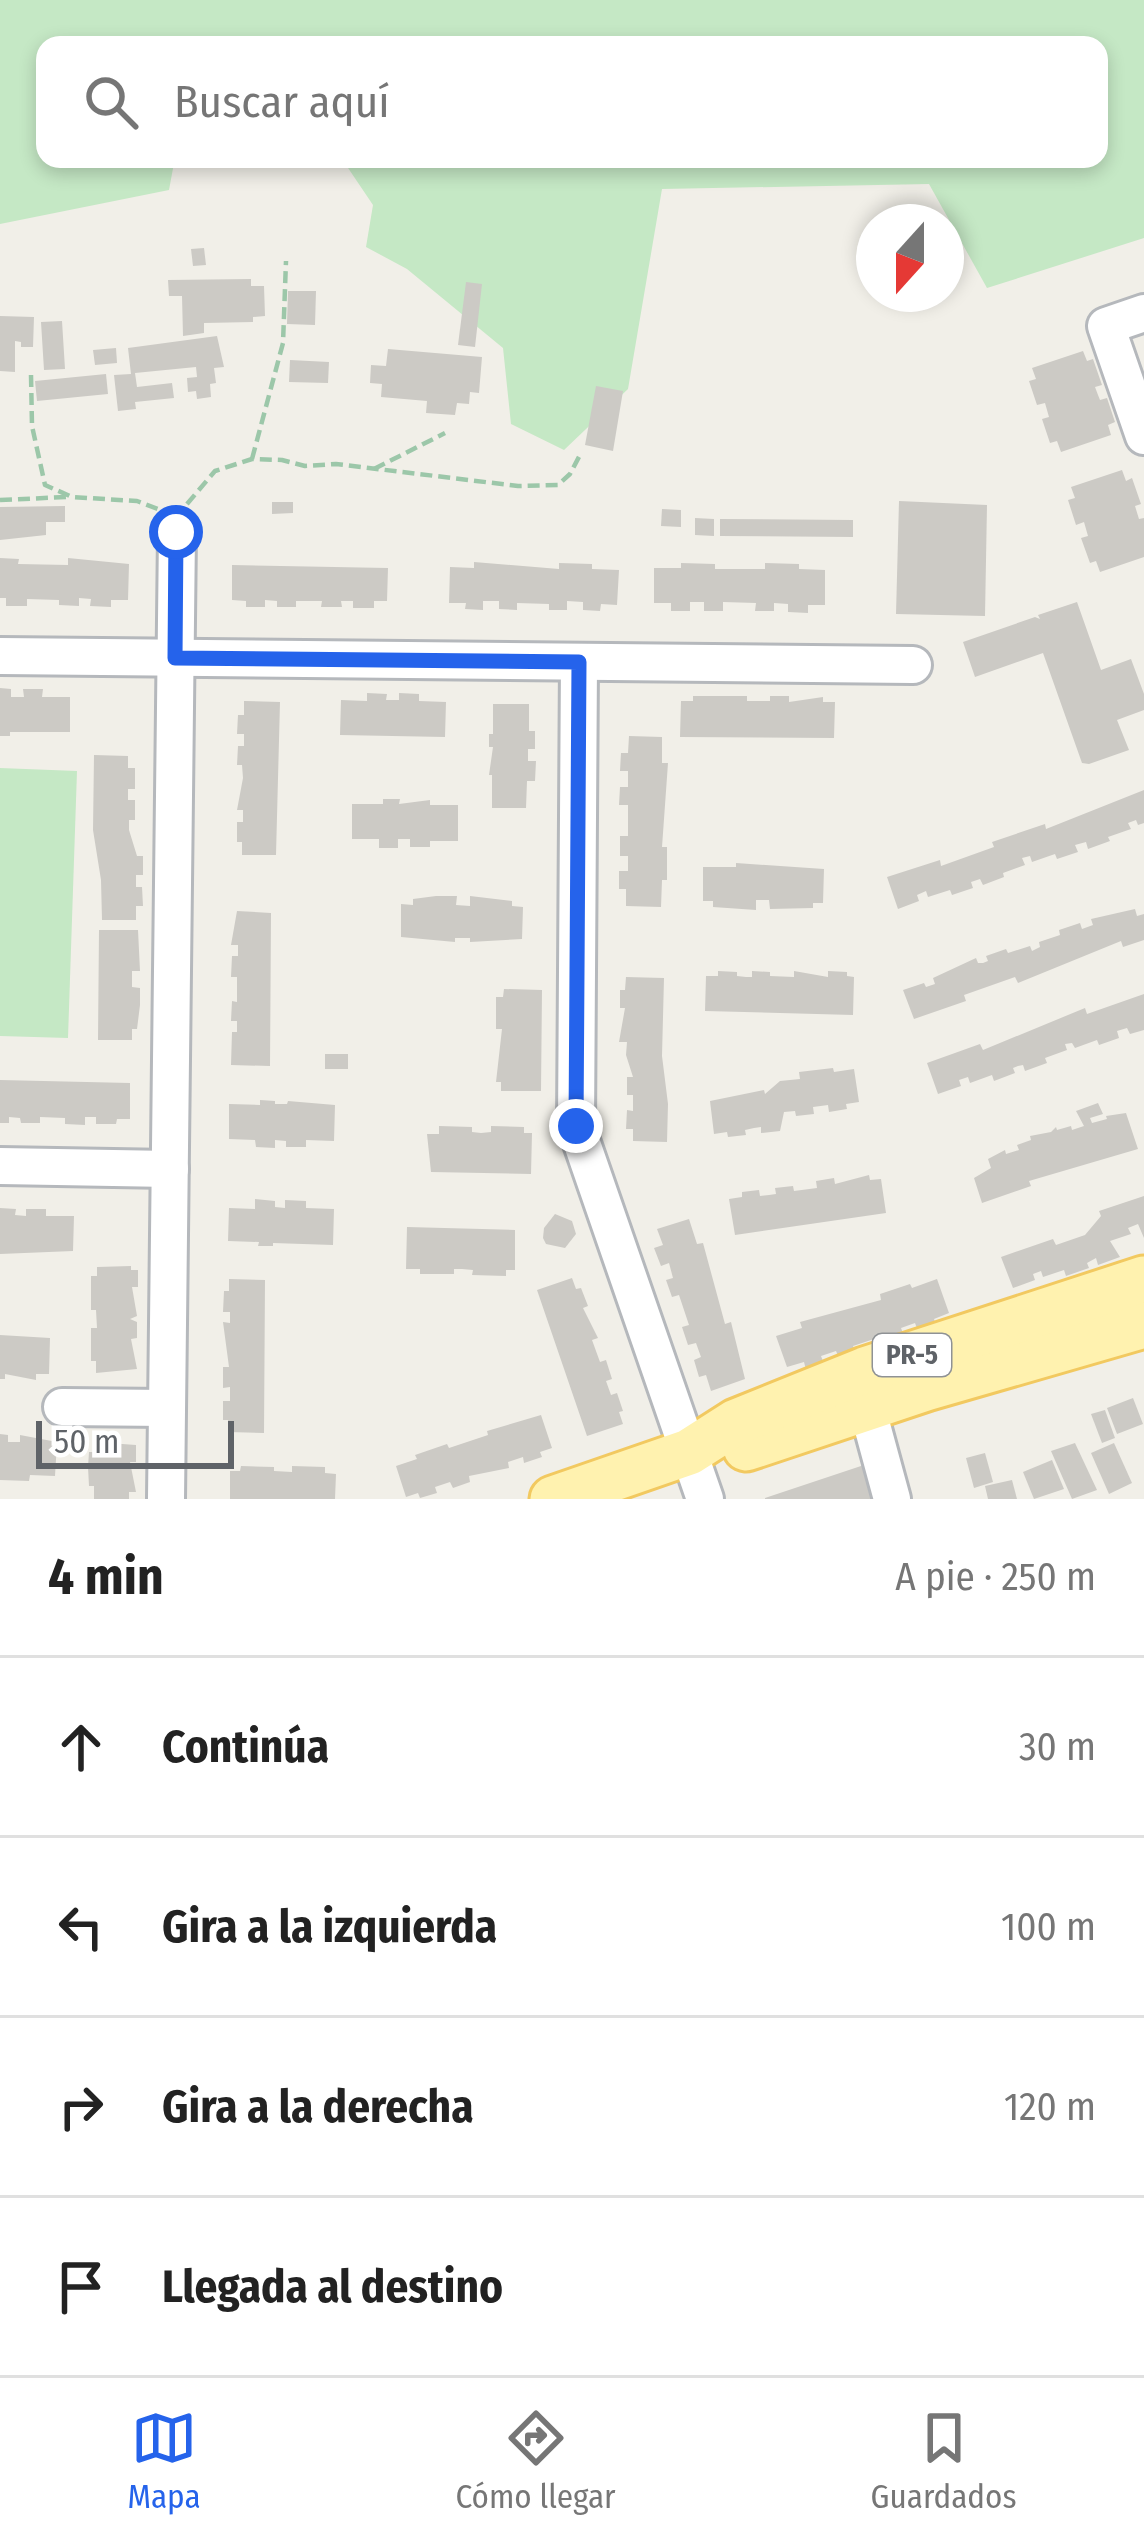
<!DOCTYPE html>
<html lang="es">
<meta charset="utf-8">
<style>
body{margin:0;font-family:"Fira Sans Condensed",sans-serif;background:#f2f2f2;color:#222}
.compass{position:absolute;left:856px;top:204px;width:108px;height:108px;border-radius:50%;background:#fff;box-shadow:0 6px 18px #0003;rotate:201deg}
.scale{position:absolute;left:36px;bottom:30px;width:198px;box-sizing:border-box;padding-left:12px;border:6px solid #5f6368;border-top:0;font-size:33px;line-height:42px;white-space:nowrap;color:#5f6368;-webkit-text-stroke:9px #fff;paint-order:stroke}
.stop{position:absolute;width:36px;height:36px;margin:-27px;border:9px solid #2563eb;border-radius:50%;background:#fff}
.stop.end{background:#2563eb;border-color:#fff;box-shadow:0 3px 12px #0008}
.list{margin:0;padding:0;list-style:none}
h2{display:flex;justify-content:space-between;align-items:center;height:156px;margin:0;padding:0 48px;font-size:51px}
h2 small{font-size:39px;font-weight:400;color:#767676}
.list li{display:grid;grid-template-columns:78px 1fr auto;gap:36px;align-items:center;box-sizing:border-box;height:180px;padding:0 48px;border-top:3px solid #e0e0e0}
.list b{display:block;font-size:45px;white-space:nowrap}
.list em{font-size:39px;font-style:normal;color:#767676}
.icon{flex:none;width:66px;height:66px;fill:none;stroke:currentColor;stroke-width:2;stroke-linecap:round;stroke-linejoin:round}
.map{position:relative;flex:none;width:1144px;height:1499px;overflow:hidden}
.search{position:absolute;background:#fff;box-shadow:0 6px 18px #0003;left:36px;right:36px;top:36px;height:132px;display:flex;align-items:center;gap:30px;box-sizing:border-box;padding:0 42px;border-radius:24px;color:#767676;font-size:45px}
.sheet{height:876px;background:#fff}
nav{display:flex;justify-content:space-around;align-items:center;box-sizing:border-box;height:168px;border-top:3px solid #e0e0e0;background:#fff;font-size:33px;color:#767676}
nav a{display:grid;justify-items:center;gap:6px}
nav .on{color:#2563eb}
.map>svg:first-child{display:block}
.green{fill:#c5e8c5}
.building{fill:#cccac5}
.lines{fill:none;stroke-linecap:round;stroke-linejoin:round}
.minor-casing{stroke:#b5b8bc;stroke-width:42}
.major-casing{stroke:#f2c960;stroke-width:51}
.path{stroke:#9cc7a9;stroke-width:4.5;stroke-dasharray:12 6;stroke-linecap:butt}
.minor{stroke:#fff;stroke-width:36}
.major{stroke:#fff2af;stroke-width:45}
.route{stroke:#2563eb;stroke-width:15}
.labels{text-anchor:middle;stroke-width:10;stroke-linejoin:round;paint-order:stroke}
.shield{fill:#fff;stroke:#8f9295;stroke-width:3}
.shield-label{font-size:27px;font-weight:bold;fill:#5f6368}
</style>
<div class="map">
<svg width="1144" height="1499" viewBox="0 0 1144 1499">
<rect width="100%" height="100%" fill="#f1efe8"/>
<!-- green -->
<g class="green">
<polygon points="0,0 1144,0 1144,238 987,288 929,184 662,189 628,389 564,450 511,424 503,348 407,269 366,247 373,205 344,162 274,167 255,159 1099,159 1099,45 45,45 45,159 187,159 174,163 169,190 0,224"/>
<polygon points="0,768 77,771 68,1038 0,1036"/>
</g>
<!-- building -->
<g class="building">
<polygon points="204,248 206,265 193,266 191,249"/>
<polygon points="251,279 251,286 264,286 265,316 253,317 253,322 204,323 204,333 183,336 182,296 169,296 168,280"/>
<polygon points="466,282 482,284 475,347 458,345"/>
<polygon points="288,291 316,291 315,325 287,324"/>
<polygon points="0,316 34,317 33,347 21,347 21,342 15,341 15,372 0,371"/>
<polygon points="62,321 65,369 44,370 41,322"/>
<polygon points="217,336 224,367 214,368 216,383 210,384 211,397 197,399 196,391 188,392 187,378 197,377 196,367 135,373 137,387 172,383 174,398 135,402 136,409 118,411 114,375 131,374 128,348"/>
<polygon points="116,348 117,363 95,365 93,350"/>
<polygon points="388,349 482,357 479,393 470,392 469,404 457,403 455,415 426,413 427,401 381,397 382,384 370,383 371,365 386,366"/>
<polygon points="1083,351 1087,361 1093,359 1102,385 1095,387 1098,395 1100,400 1107,398 1115,422 1108,425 1111,435 1061,452 1057,441 1050,443 1042,419 1049,417 1045,403 1037,405 1029,381 1036,379 1032,368"/>
<polygon points="290,360 329,362 328,383 289,382"/>
<polygon points="106,374 108,394 37,401 35,381"/>
<polygon points="596,386 623,391 613,451 585,445"/>
<polygon points="1122,470 1126,481 1132,478 1141,504 1135,506 1139,519 1144,518 1144,557 1100,572 1096,561 1090,563 1081,538 1088,536 1084,522 1076,525 1068,500 1075,498 1071,487"/>
<polygon points="899,501 987,505 985,616 896,614"/>
<polygon points="272,502 293,502 293,513 272,514"/>
<polygon points="65,506 65,522 46,522 46,535 0,540 0,507"/>
<polygon points="662,509 681,510 681,527 661,526"/>
<polygon points="695,518 714,519 714,536 695,535"/>
<polygon points="720,519 853,520 853,537 720,536"/>
<polygon points="0,558 19,559 18,564 68,565 68,558 129,564 128,600 111,600 111,607 90,606 91,599 79,598 79,606 59,605 59,600 27,599 27,606 6,606 6,598 0,598"/>
<polygon points="474,562 559,569 559,563 592,564 592,569 619,570 617,605 601,604 600,611 583,610 583,602 567,601 567,610 549,610 549,604 517,603 517,610 499,609 499,601 483,601 483,610 465,609 466,603 449,603 450,567 474,568"/>
<polygon points="681,563 715,564 715,569 765,569 765,563 799,564 799,569 825,570 825,605 808,605 808,613 788,612 788,604 774,603 774,611 755,611 756,603 723,602 723,611 704,611 704,602 690,602 690,611 671,611 671,603 654,603 654,568 681,568"/>
<polygon points="232,565 388,568 387,601 374,601 374,608 353,608 353,601 341,601 342,607 321,607 322,601 296,601 296,607 277,607 277,601 265,600 265,607 246,607 246,601 232,600"/>
<polygon points="1077,602 1101,670 1131,659 1144,694 1144,710 1117,720 1129,750 1089,764 1082,763 1043,653 975,677 963,642 1035,617 1040,619 1038,615"/>
<polygon points="0,688 11,689 11,697 24,697 23,689 43,689 42,697 70,697 70,732 10,732 10,736 0,736"/>
<polygon points="367,693 387,694 386,700 399,700 399,693 419,694 419,701 446,702 445,737 340,735 341,700 367,701"/>
<polygon points="693,696 747,696 747,701 770,701 770,696 789,696 789,702 823,697 823,702 835,702 834,738 680,737 681,701 693,701"/>
<polygon points="244,701 280,702 276,855 242,855 242,842 237,842 237,822 243,822 243,810 237,810 243,778 242,765 237,765 238,746 244,746 244,734 237,734 238,715 244,715"/>
<polygon points="493,704 529,704 529,731 535,731 535,749 528,749 528,761 536,761 535,781 527,781 526,808 492,808 492,775 489,775 493,747 489,747 489,734 493,734"/>
<polygon points="629,736 662,737 662,763 668,763 662,847 667,847 667,880 662,880 661,907 626,906 626,889 619,889 619,871 628,871 628,856 620,856 620,836 628,836 628,805 619,805 620,787 628,787 628,771 620,771 621,753 628,753"/>
<polygon points="94,755 128,756 128,768 135,768 135,789 128,789 128,800 135,800 135,820 129,820 129,830 137,856 143,856 143,875 136,875 136,887 142,887 143,906 136,906 136,920 102,920 101,880 93,830"/>
<polygon points="1144,790 1144,823 1138,825 1136,820 1128,823 1131,829 1108,837 1110,841 1088,849 1086,842 1075,845 1078,852 1057,859 1055,854 1032,862 1030,856 1022,858 1025,865 1003,873 1004,877 983,885 980,879 971,882 973,888 952,895 950,890 928,897 926,891 917,895 919,901 898,909 887,877 940,860 941,866 994,847 992,842 1045,824 1046,829"/>
<polygon points="383,799 400,799 399,804 430,800 430,805 458,805 458,841 430,841 430,847 410,847 410,839 398,839 398,848 379,848 379,839 352,839 352,804 383,804"/>
<polygon points="736,863 824,869 823,903 813,903 813,908 770,909 769,900 756,900 756,910 713,907 713,901 703,901 703,867 736,867"/>
<polygon points="436,896 457,896 456,905 470,906 470,896 512,901 512,906 523,907 522,939 470,942 470,938 455,938 455,942 401,937 401,904 413,905 413,899"/>
<polygon points="1135,909 1137,916 1144,914 1144,940 1123,947 1121,941 1018,983 1015,977 964,995 966,1001 914,1019 903,990 924,983 926,987 935,984 933,978 976,958 978,963 983,963 988,961 986,956 1006,949 1008,953 1030,946 1032,951 1040,947 1039,942 1060,935 1059,930 1080,923 1082,929 1093,925 1091,919"/>
<polygon points="237,911 271,913 270,1066 231,1065 232,1032 237,1032 237,1021 231,1021 232,1001 237,1002 237,977 231,977 232,956 238,956 238,945 231,945"/>
<polygon points="99,930 138,930 140,971 132,971 132,987 140,988 140,1005 137,1029 132,1029 132,1040 98,1040"/>
<polygon points="718,971 737,972 737,976 746,977 752,977 752,971 770,972 770,976 794,977 794,971 828,977 828,971 847,972 847,976 854,977 853,1015 705,1011 706,976 718,976"/>
<polygon points="626,977 664,978 662,1056 668,1104 667,1142 633,1141 633,1129 626,1129 627,1110 633,1111 633,1095 627,1095 627,1077 633,1077 626,1055 627,1042 619,1042 625,1008 620,1008 620,990 625,990"/>
<polygon points="504,989 542,990 541,1091 501,1091 501,1082 496,1082 502,1029 496,1029 496,997 503,997"/>
<polygon points="1144,994 1144,1030 1130,1034 1127,1028 1117,1031 1119,1038 1099,1045 1097,1040 1075,1048 1072,1043 1065,1044 1067,1050 1045,1058 1047,1063 1025,1071 1023,1065 1018,1066 1013,1068 1015,1073 994,1081 992,1075 970,1083 968,1077 959,1080 961,1086 938,1094 927,1063 980,1044 983,1050 1085,1008 1087,1014"/>
<rect x="325" y="1054" width="23" height="15"/>
<polygon points="833,1068 834,1072 854,1069 859,1102 846,1104 847,1109 829,1112 828,1105 813,1107 814,1114 796,1116 795,1111 784,1112 780,1131 761,1133 761,1127 754,1128 745,1130 746,1135 728,1137 727,1132 714,1134 710,1101 764,1090 765,1094 780,1081 800,1079 799,1072"/>
<polygon points="0,1080 130,1083 130,1119 117,1119 116,1124 96,1124 96,1117 85,1117 85,1125 65,1124 65,1118 40,1117 40,1123 21,1123 20,1118 9,1117 9,1123 0,1123"/>
<polygon points="260,1100 275,1101 275,1104 287,1104 288,1101 335,1105 334,1141 306,1140 306,1147 286,1147 286,1141 275,1140 275,1148 256,1147 255,1140 229,1139 229,1104 260,1105"/>
<polygon points="1098,1103 1103,1114 1090,1118 1092,1123 1107,1119 1106,1116 1126,1113 1138,1149 1029,1181 1031,1186 982,1203 974,1178 991,1168 988,1159 1005,1150 1006,1154 1019,1150 1017,1145 1031,1140 1030,1136 1051,1132 1056,1127 1057,1130 1071,1126 1072,1130 1084,1126 1076,1111"/>
<polygon points="439,1126 472,1127 472,1132 481,1133 491,1132 491,1126 524,1127 524,1133 532,1133 531,1174 431,1172 427,1134 439,1134"/>
<polygon points="869,1175 870,1180 881,1179 886,1213 735,1235 729,1199 742,1197 742,1192 759,1190 760,1196 769,1195 776,1194 775,1188 793,1186 794,1191 817,1188 816,1181 834,1178 835,1184"/>
<polygon points="1144,1196 1144,1238 1138,1224 1128,1228 1131,1234 1110,1241 1120,1257 1098,1265 1096,1258 1087,1263 1089,1268 1066,1276 1064,1270 1043,1277 1041,1271 1033,1274 1035,1280 1013,1288 1001,1257 1053,1239 1056,1245 1085,1235 1101,1216 1099,1211"/>
<polygon points="255,1199 275,1201 275,1207 285,1208 285,1200 306,1201 306,1208 334,1209 333,1245 273,1243 273,1246 258,1246 259,1242 228,1241 229,1208 255,1209"/>
<polygon points="0,1208 16,1209 15,1215 26,1216 26,1209 46,1209 46,1216 74,1216 73,1251 0,1254"/>
<polygon points="555,1214 572,1221 576,1234 565,1248 546,1244 543,1238 544,1228"/>
<polygon points="689,1219 697,1244 703,1243 725,1324 731,1322 745,1379 711,1391 706,1375 699,1377 694,1360 701,1357 696,1343 688,1345 682,1327 689,1325 679,1295 672,1297 666,1280 673,1278 669,1263 661,1266 654,1248 663,1245 657,1229"/>
<polygon points="407,1227 515,1230 515,1270 506,1270 506,1276 472,1275 473,1270 462,1269 454,1269 454,1274 420,1274 420,1269 406,1269"/>
<polygon points="131,1266 131,1270 138,1270 138,1287 132,1287 137,1316 130,1319 137,1322 137,1338 131,1339 137,1369 96,1373 96,1361 91,1361 91,1328 97,1328 96,1310 91,1310 91,1276 97,1276 97,1267"/>
<polygon points="572,1278 576,1289 581,1288 588,1306 583,1308 598,1338 592,1340 600,1362 606,1360 612,1379 606,1381 611,1395 617,1393 623,1411 619,1412 623,1424 587,1436 537,1290"/>
<polygon points="229,1279 265,1280 264,1433 228,1432 228,1420 223,1420 223,1401 230,1401 230,1387 223,1388 223,1367 229,1367 223,1322 230,1323 230,1312 223,1312 224,1291 229,1291"/>
<polygon points="937,1279 949,1313 934,1319 936,1325 918,1331 915,1323 901,1328 904,1336 885,1343 883,1336 853,1346 856,1352 839,1358 836,1351 821,1356 824,1364 806,1370 804,1362 787,1367 776,1336 802,1328 800,1322 881,1300 880,1294 910,1284 912,1288"/>
<polygon points="0,1335 50,1338 49,1374 36,1374 36,1380 5,1374 5,1379 0,1379"/>
<polygon points="1133,1398 1143,1424 1117,1434 1107,1408"/>
<polygon points="1105,1410 1115,1438 1102,1443 1091,1414"/>
<polygon points="541,1415 552,1448 540,1452 542,1457 524,1463 523,1457 508,1462 509,1468 469,1476 470,1482 453,1488 450,1482 435,1487 437,1493 420,1498 418,1493 406,1497 396,1466 417,1459 415,1455 447,1444 449,1448 488,1435 487,1431"/>
<polygon points="0,1434 8,1435 8,1442 20,1442 20,1435 57,1442 55,1476 30,1475 29,1481 0,1480"/>
<polygon points="95,1442 136,1445 136,1462 130,1462 136,1492 129,1492 129,1499 94,1499 94,1486 89,1486 88,1467 89,1452 95,1452"/>
<polygon points="1075,1443 1097,1490 1072,1499 1051,1451"/>
<polygon points="1114,1443 1132,1483 1109,1494 1091,1453"/>
<polygon points="985,1453 993,1482 974,1488 966,1458"/>
<polygon points="1052,1460 1064,1489 1034,1499 1023,1472"/>
<polygon points="864,1465 875,1499 765,1499 765,1498"/>
<polygon points="241,1466 274,1467 274,1471 292,1472 292,1466 325,1467 325,1473 336,1474 335,1499 230,1499 230,1471 240,1471"/>
<polygon points="1012,1480 1017,1499 988,1499 985,1486"/>
</g>
<g class="lines">
<!-- minor casing -->
<g class="minor-casing">
<g id="minor">
<polyline points="1144,313 1106,326 1144,436"/>
<polyline points="0,656 913,665"/>
<polyline points="579,662 576,1126 705,1499"/>
<polyline points="0,1166 170,1169"/>
<polyline points="62,1407 167,1408"/>
<polyline points="867,1407 892,1499"/>
<polyline points="166,1499 177,532"/>
</g>
</g>
<!-- major casing -->
<g class="major-casing">
<g id="major">
<polyline points="746,1448 926,1388 1144,1325"/>
<polyline points="553,1499 689,1452 736,1422 865,1370 1144,1279"/>
</g>
</g>
<!-- path -->
<g class="path">
<polyline points="31,375 32,426 45,485 72,497 137,501 158,509"/>
<polyline points="252,459 283,343 286,261"/>
<polyline points="374,469 445,433"/>
<polyline points="0,500 67,497"/>
<polyline points="187,504 215,471 252,459 282,460 305,466 336,464 518,486 558,485 570,474 581,453"/>
</g>
<!-- minor -->
<use href="#minor" class="minor"/>
<!-- major -->
<use href="#major" class="major"/>
</g>
<g class="lines">
<!-- route -->
<polyline class="route" points="176,532 175,658 579,662 576,1126"/>
</g>
<g class="labels">
<!-- shield labels -->
<rect class="shield" x="873" y="1334" width="78" height="42" rx="9"/>
<g class="shield-label">
<text x="912" y="1364">PR-5</text>
</g>
</g>
</svg>
<svg class="compass" viewBox="-18 -18 36 36"><path d="M0-13l5 13h-10z" fill="#e53935"/><path d="M0 13l5-13h-10z" fill="#767676"/></svg>
<div class="scale">50 m</div>
<div class="stop" style="left:176px;top:532px"></div>
<div class="stop end" style="left:576px;top:1126px"></div>
<div class="search"><svg class="icon" aria-label="search" viewBox="0 0 24 24"><circle cx="10" cy="10" r="6"/><path d="M15 15l6 6"/></svg>Buscar aquí</div>
</div>
<section class="sheet">
<h2>4 min<small>A pie · 250 m</small></h2>
<ul class="list">
<li><svg class="icon" aria-label="ahead" viewBox="0 0 24 24"><path d="M12 20V5M6 11l6-6 6 6"/></svg><div><b>Continúa</b></div><em>30 m</em></li>
<li><svg class="icon" aria-label="left" viewBox="0 0 24 24"><path d="M17 20v-9H6M10 6l-5 5 5 5"/></svg><div><b>Gira a la izquierda</b></div><em>100 m</em></li>
<li><svg class="icon" aria-label="right" viewBox="0 0 24 24"><path d="M7 20v-9h11M14 6l5 5-5 5"/></svg><div><b>Gira a la derecha</b></div><em>120 m</em></li>
<li><svg class="icon" aria-label="arrive" viewBox="0 0 24 24"><path d="M6 21V4h12l-3 4 3 4H6"/></svg><div><b>Llegada al destino</b></div></li>
</ul>
</section>
<nav>
<a class="on"><svg class="icon" aria-label="map" viewBox="0 0 24 24"><path d="M3 6l6-2 6 2 6-2v14l-6 2-6-2-6 2zM9 4v14M15 6v14"/></svg>Mapa</a>
<a><svg class="icon" aria-label="directions" viewBox="0 0 24 24"><path d="M12 3l9 9-9 9-9-9zM9 14v-3h6M13 9l2 2-2 2"/></svg>Cómo llegar</a>
<a><svg class="icon" aria-label="saved" viewBox="0 0 24 24"><path d="M7 4h10v16l-5-4-5 4z"/></svg>Guardados</a>
</nav>
